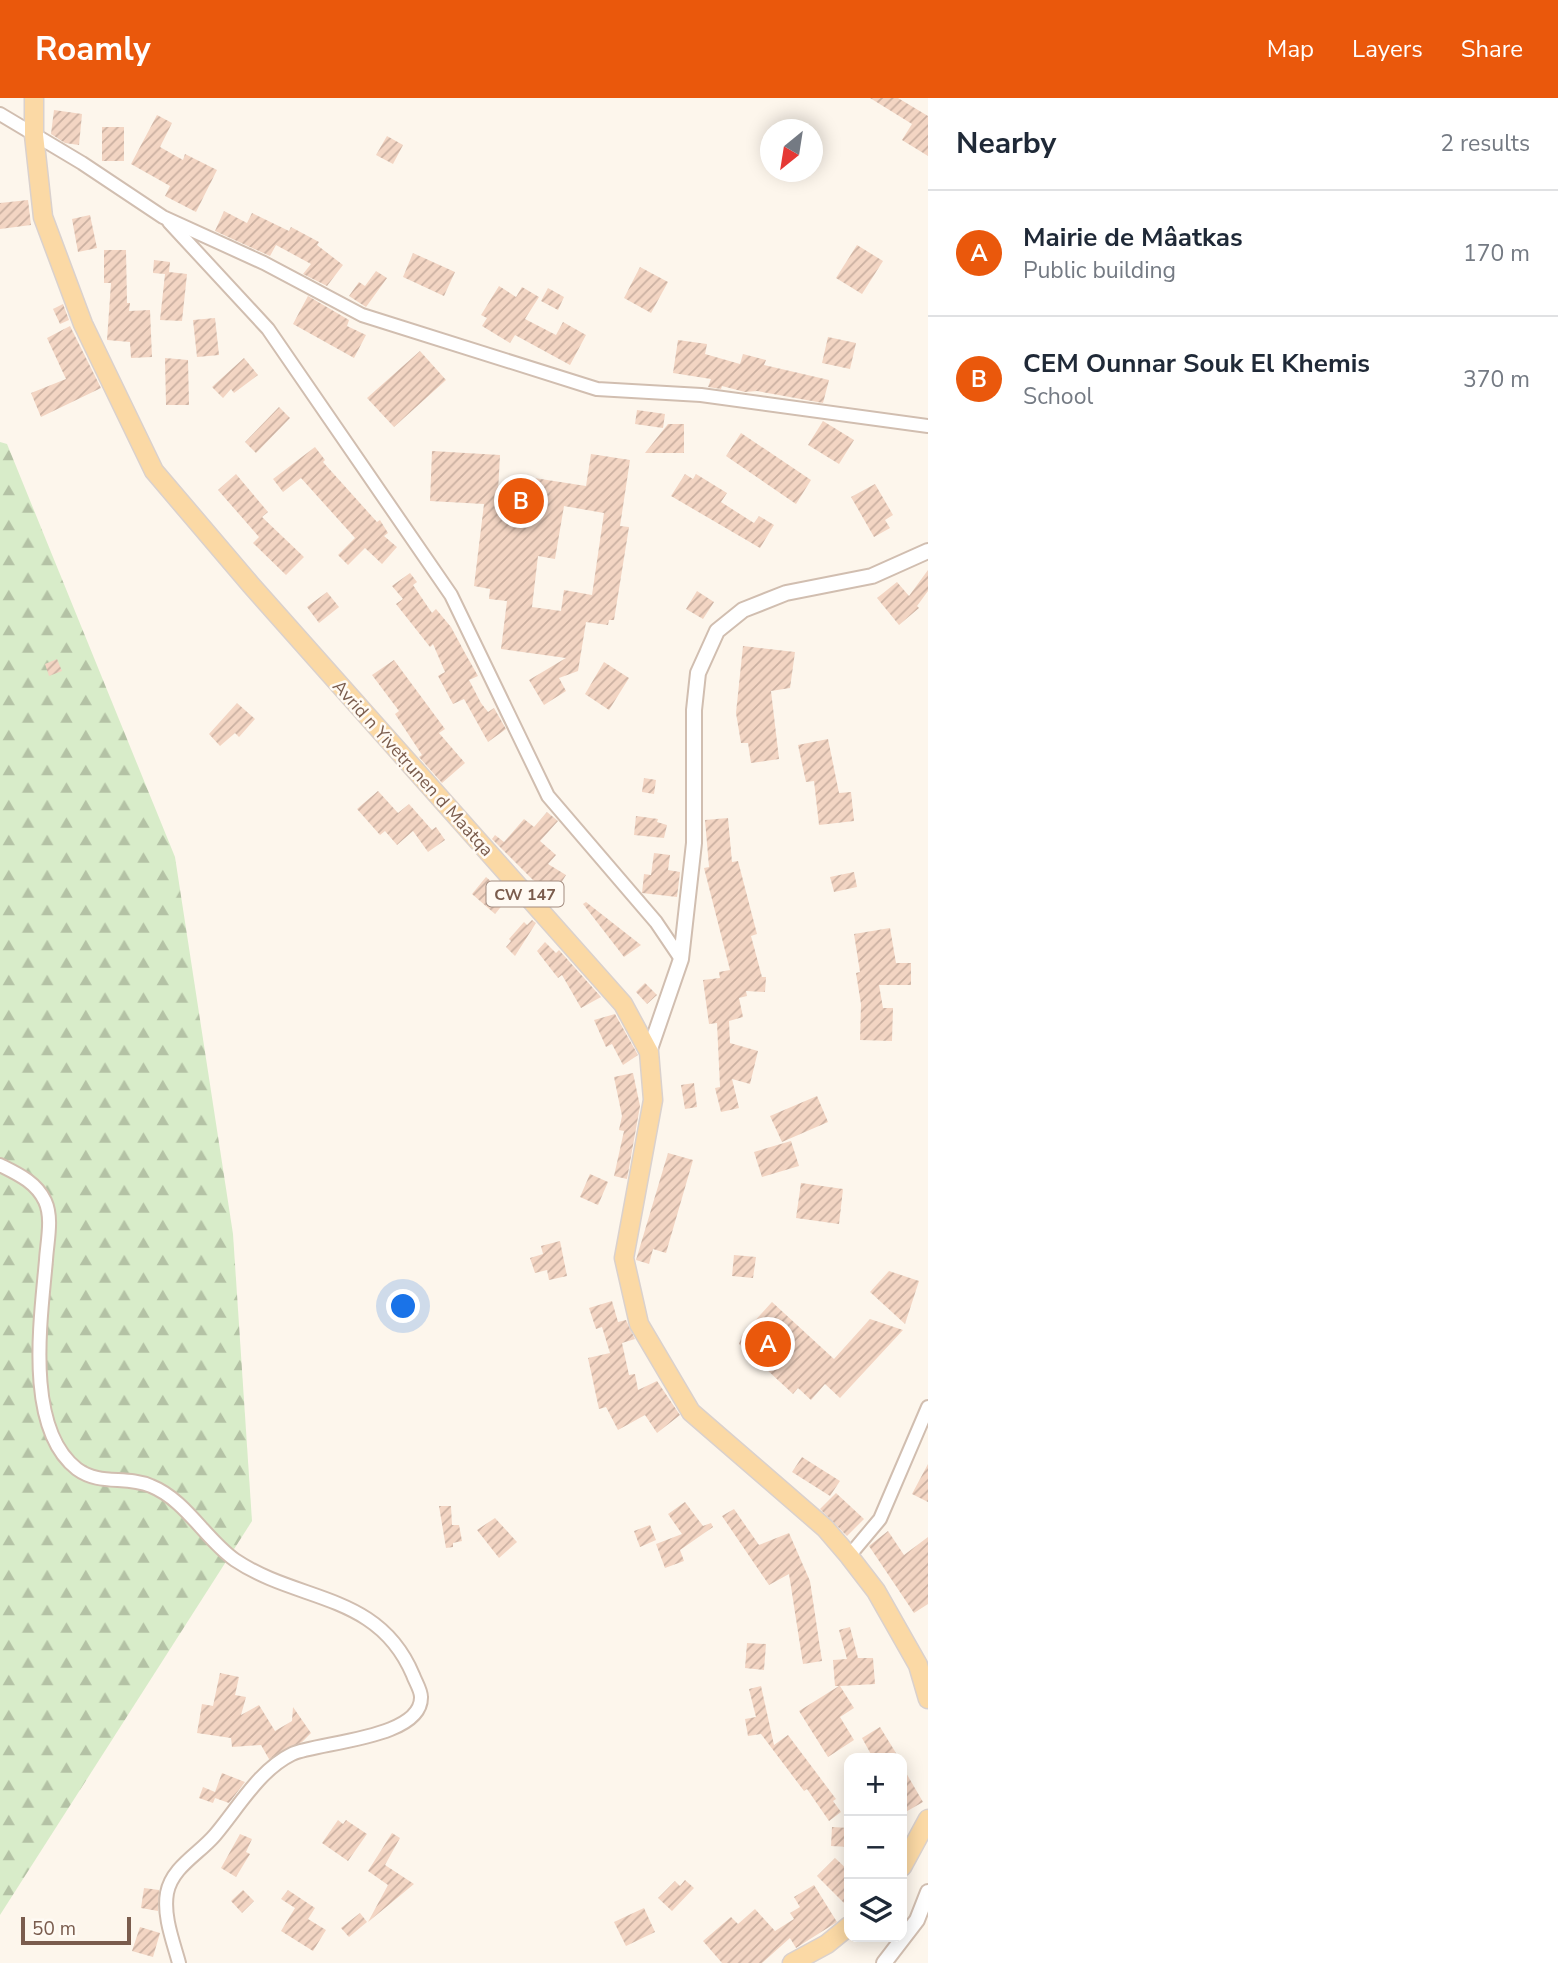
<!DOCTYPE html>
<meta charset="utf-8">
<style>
body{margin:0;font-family:"Nunito Sans",sans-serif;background:#f6f6f7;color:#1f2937}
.controls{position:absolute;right:21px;bottom:21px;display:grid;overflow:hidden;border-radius:14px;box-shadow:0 4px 18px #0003}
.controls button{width:63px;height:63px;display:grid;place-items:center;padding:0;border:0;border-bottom:2px solid #e0e1e3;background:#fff;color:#1f2937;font:35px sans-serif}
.compass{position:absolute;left:760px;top:21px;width:63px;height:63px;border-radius:50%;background:#fff;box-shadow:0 4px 18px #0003;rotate:210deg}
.scale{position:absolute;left:21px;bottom:18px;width:110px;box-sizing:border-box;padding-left:7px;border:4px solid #7a5c4d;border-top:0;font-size:19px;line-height:24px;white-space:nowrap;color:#7a5c4d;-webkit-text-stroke:5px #fffaf3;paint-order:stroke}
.you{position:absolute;left:404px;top:1209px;width:24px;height:24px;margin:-18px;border:5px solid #fff;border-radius:50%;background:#1a73e8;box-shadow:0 0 0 10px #1a73e833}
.badge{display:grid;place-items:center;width:46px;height:46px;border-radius:50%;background:#ea580c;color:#fff;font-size:23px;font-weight:700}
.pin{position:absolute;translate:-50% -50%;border:4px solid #fff;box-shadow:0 2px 7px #0006}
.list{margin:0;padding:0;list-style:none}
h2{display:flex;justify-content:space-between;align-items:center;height:91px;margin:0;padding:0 28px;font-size:30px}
h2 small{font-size:23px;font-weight:400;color:#747a83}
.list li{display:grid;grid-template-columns:46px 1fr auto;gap:21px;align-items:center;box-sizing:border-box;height:126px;padding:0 28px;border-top:2px solid #e0e1e3}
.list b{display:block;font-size:26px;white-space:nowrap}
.list p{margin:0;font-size:23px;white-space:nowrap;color:#747a83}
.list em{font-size:23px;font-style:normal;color:#747a83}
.icon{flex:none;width:38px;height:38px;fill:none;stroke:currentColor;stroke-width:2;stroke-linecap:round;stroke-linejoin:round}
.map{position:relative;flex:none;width:928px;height:1865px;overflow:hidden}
header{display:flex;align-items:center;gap:42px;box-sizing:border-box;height:98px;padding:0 35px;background:#ea580c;color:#fff}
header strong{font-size:33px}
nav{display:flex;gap:38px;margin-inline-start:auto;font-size:24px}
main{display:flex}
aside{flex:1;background:#fff}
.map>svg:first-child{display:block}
.forest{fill:url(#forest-firs)}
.building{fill:url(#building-hatch);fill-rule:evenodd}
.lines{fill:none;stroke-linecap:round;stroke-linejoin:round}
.minor-casing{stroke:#d1beb0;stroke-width:16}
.tertiary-casing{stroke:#d1beb0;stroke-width:18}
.primary-casing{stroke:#dad1cd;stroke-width:21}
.minor{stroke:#fff;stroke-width:12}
.tertiary{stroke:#fff;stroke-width:14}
.primary{stroke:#fbd9a5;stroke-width:18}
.labels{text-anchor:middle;stroke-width:5;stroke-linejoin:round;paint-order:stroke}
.shield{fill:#fffaf3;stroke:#a28b7f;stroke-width:2}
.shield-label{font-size:16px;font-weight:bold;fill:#7a5c4d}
.street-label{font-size:18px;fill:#7a5c4d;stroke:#fffaf3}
</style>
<header>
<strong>Roamly</strong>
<nav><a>Map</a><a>Layers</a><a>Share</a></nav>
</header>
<main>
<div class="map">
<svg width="928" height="1865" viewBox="0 0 928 1865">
<defs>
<pattern id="forest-firs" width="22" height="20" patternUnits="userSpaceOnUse" patternTransform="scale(1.75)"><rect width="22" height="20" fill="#d8ecc9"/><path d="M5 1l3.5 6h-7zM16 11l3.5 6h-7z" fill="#b4c2a5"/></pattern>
<pattern id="building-hatch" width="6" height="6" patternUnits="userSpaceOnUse" patternTransform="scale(1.75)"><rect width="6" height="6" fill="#f3d5c3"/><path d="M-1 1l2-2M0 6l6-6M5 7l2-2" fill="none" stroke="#cab0a1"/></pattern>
</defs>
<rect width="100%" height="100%" fill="#fdf6ec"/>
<!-- forest -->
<polygon class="forest" points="0,344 7,346 175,759 233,1136 252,1423 0,1817"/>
<!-- building -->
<g class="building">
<polygon points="870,0 898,0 928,18 928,58 902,42 912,26"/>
<polygon points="54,12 82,16 79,47 65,45 51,36"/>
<polygon points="157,17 172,25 160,49 183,62 185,56 217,72 196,114 165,98 170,88 131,66"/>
<rect x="102" y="29" width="22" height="34"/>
<polygon points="387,38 403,47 393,66 376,57"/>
<polygon points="28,102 31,127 0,131 0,105"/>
<polygon points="224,113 247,125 252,115 289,133 291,129 319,144 317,147 343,167 327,188 303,176 311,166 276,147 270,158 215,133"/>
<polygon points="90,117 97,150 78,154 72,121"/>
<polygon points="857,147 883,163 862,196 836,180"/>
<polygon points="104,152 126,152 127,205 130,205 129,213 150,212 152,259 131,260 130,244 107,242 111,185 104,185"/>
<polygon points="413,155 455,174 444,198 403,179"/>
<polygon points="154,162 170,164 169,174 187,176 182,223 160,222 165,176 153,175"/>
<polygon points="640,169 668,184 651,215 624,200"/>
<polygon points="376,173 387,180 366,209 349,198 359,184 365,188"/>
<polygon points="499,188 516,199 522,189 539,199 525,221 556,237 563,224 586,237 570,267 515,237 510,245 482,228 487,220 481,217"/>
<polygon points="548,190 564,199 558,212 541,203"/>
<polygon points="308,198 349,222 347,228 366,237 354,260 293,226"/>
<polygon points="63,206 69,222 60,226 53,211"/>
<polygon points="215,220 219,257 197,259 193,222"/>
<polygon points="70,228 101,290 41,319 31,295 66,281 47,240"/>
<polygon points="828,239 856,245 850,271 822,265"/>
<polygon points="678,242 707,246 705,256 740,266 743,256 766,262 764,267 829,282 823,305 757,293 745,294 722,288 721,291 708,289 711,281 673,275"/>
<polygon points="420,253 446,282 394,329 367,300"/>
<polygon points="165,260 188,262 189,307 166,307"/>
<polygon points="244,260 258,277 234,295 231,291 223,300 212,289"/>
<polygon points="279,309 290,320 256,355 245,344"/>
<polygon points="637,312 665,316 663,330 635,326"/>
<polygon points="823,323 854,342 839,366 808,347"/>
<polygon points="668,326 684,326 684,355 645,355"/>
<polygon points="741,335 811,382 796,406 726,358"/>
<polygon points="315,349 325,362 323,364 377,424 380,422 388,435 384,438 397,449 382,466 365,450 348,467 338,457 355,440 301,380 283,394 273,381"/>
<path d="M432 353 500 357 497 413 522 415 528 379 586 388 591 356 630 362 620 428 629 429 614 522H609L608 527 586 524 578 573 559 580 566 593 544 607 529 582 566 560 501 551 507 503 489 501 490 491 474 488 484 406 430 403ZM564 408 604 415 592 497 564 492 561 513 532 509 538 458 555 461Z"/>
<polygon points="236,376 268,414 262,419 304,459 286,477 253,445 259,439 218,392"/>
<polygon points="685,376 693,381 696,376 727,395 721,404 754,425 759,418 774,427 760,450 671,398"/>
<polygon points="875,386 893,417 885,422 890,430 874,439 851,399"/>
<polygon points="928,472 928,493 917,508 919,510 899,527 877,500 897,484 909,498"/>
<polygon points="410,475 417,484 413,487 432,515 436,511 451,529 465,555 478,578 469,582 481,605 488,614 494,610 506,631 488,644 464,601 453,606 438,578 445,574 433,546 430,549 396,506 403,501 392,488"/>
<polygon points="697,493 714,504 703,521 686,511"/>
<polygon points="327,494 339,509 319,525 307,509"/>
<polygon points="743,548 795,554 790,590 771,593 779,661 751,665 748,645 741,645 736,615"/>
<polygon points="57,561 62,573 49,578 45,566"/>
<polygon points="394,562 445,631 439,635 465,665 442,685 419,659 422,657 395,616 399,613 372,577"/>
<polygon points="604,564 629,580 609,612 585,596"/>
<polygon points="237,605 255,621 239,639 235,635 220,648 209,636"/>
<polygon points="828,641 839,695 851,694 854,723 819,727 814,683 806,684 798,647"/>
<polygon points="644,680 656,682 654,696 642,694"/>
<polygon points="378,693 398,715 409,706 432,732 436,729 445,742 428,754 413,733 397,747 385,733 380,737 357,711"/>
<polygon points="547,714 558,723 540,743 556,757 548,766 566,777 555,795 533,782 492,741 495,737 504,744 524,721 534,729"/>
<polygon points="636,718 658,721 657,724 667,727 664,740 634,737"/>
<polygon points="728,720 732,764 738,763 757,836 751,838 762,879 766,879 765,894 746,893 747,898 739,900 743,919 729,923 730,945 758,953 750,986 732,981 739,1010 721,1014 715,990 720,989 717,925 709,926 703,882 720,880 719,874 730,872 704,770 709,769 705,722"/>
<polygon points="654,755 670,757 668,772 680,774 677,799 642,795 644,776 651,777"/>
<polygon points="854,774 857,789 834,794 830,779"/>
<polygon points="486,779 509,799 495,816 472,796"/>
<polygon points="586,804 595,811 641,847 624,859 583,806"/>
<polygon points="532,822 536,825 515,858 506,849 511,843 509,841 524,824 527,827"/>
<polygon points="890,830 896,865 911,865 911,887 879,887 883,910 893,910 892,943 860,942 861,906 856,875 860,874 854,836"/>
<polygon points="545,844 556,855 559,852 601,899 581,910 562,877 558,880 537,853"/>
<polygon points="645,885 657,897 647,906 636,894"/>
<polygon points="615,916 638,957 623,967 612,946 606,949 594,922"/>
<polygon points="633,975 640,1008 627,1081 614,1078 624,1033 619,1032 622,1018 614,979"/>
<polygon points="694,985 697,1009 685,1011 681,987"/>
<polygon points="817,998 828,1024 782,1044 770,1018"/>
<polygon points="791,1043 799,1068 762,1079 754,1054"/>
<polygon points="668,1055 693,1062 666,1155 653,1151 649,1166 636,1162"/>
<polygon points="590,1076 608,1084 598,1107 580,1099"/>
<polygon points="801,1085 843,1091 839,1126 796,1120"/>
<polygon points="560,1143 567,1178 549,1182 547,1172 535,1175 530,1160 543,1156 541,1148"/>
<polygon points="734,1157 756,1159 753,1180 732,1178"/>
<polygon points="889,1173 919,1183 905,1226 870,1194"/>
<polygon points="612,1203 618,1224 626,1222 635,1241 622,1245 629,1277 635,1276 638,1292 657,1283 680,1317 657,1335 645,1317 618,1332 606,1309 599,1311 588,1260 610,1255 602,1229 596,1231 589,1210"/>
<polygon points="772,1204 834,1261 870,1221 903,1232 840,1300 825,1286 811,1302 798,1290 793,1296 739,1246 742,1237"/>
<polygon points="802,1359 840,1383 830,1398 792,1374"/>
<polygon points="928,1366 928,1404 912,1396"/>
<polygon points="836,1395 864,1421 847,1438 820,1411"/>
<polygon points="685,1404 703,1428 711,1425 713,1429 680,1452 684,1463 665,1470 656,1446 682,1436 668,1416"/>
<polygon points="439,1408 451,1408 452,1427 459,1427 462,1443 453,1445 453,1449 446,1450"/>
<polygon points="734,1411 759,1447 789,1435 810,1483 822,1563 803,1566 789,1476 769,1487 722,1418"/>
<polygon points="495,1420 517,1444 499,1460 477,1432"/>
<polygon points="650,1427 656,1442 640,1449 634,1433"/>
<polygon points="888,1433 904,1457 928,1439 928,1506 914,1515 869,1448"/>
<polygon points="850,1529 858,1560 873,1560 875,1586 840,1588 854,1610 840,1619 854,1642 828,1659 799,1613 839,1588 835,1588 833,1562 847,1561 839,1532"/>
<polygon points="747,1545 766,1546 764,1572 745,1570"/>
<polygon points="220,1575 239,1579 235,1597 246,1599 241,1617 259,1607 275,1633 292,1623 293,1609 311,1635 302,1644 269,1661 261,1647 232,1649 231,1640 197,1635 202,1606 213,1608"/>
<polygon points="761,1588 774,1647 788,1637 836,1701 833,1703 841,1714 829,1723 807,1691 804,1693 761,1636 748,1638 745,1621 756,1619 749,1591"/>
<polygon points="880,1629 899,1660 873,1660 862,1640"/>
<polygon points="902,1668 923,1704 902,1716"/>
<polygon points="222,1675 245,1684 229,1705 215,1700 213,1705 199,1700 203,1689 215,1694"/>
<polygon points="338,1722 343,1726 346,1722 367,1736 348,1763 322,1745"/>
<polygon points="832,1729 849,1730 849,1749 831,1748"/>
<polygon points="392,1735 400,1740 385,1767 414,1786 368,1824 388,1787 368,1773"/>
<polygon points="240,1736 252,1741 246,1754 250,1756 236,1779 221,1770"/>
<polygon points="835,1760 849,1773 849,1810 817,1778"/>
<polygon points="685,1782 694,1790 672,1813 658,1800 675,1783 680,1788"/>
<polygon points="814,1787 837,1824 796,1850 790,1840 762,1865 722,1865 703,1843 731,1819 738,1826 755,1811 775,1833 794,1821 790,1815 800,1809 794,1799"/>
<polygon points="144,1790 159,1792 158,1813 141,1810"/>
<polygon points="243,1792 254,1803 242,1815 231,1803"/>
<polygon points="288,1792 315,1810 308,1821 326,1832 313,1853 281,1833 295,1810 281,1801"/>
<polygon points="644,1810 655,1834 626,1848 614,1824"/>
<polygon points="360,1815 367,1824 349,1839 341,1830"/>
<polygon points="140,1829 160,1835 153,1859 132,1853"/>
</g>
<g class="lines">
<!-- minor casing -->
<g class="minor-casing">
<g id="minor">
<polyline points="0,16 82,65 163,119 264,165 362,217 597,291 701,297 928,328"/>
<polyline points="169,124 268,231 451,497 548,698 656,824 681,861"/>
<path d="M0 1067C18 1076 36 1084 45 1103 53 1120 47 1144 46 1162 41 1220 24 1330 77 1371 100 1388 126 1377 151 1388 186 1402 205 1441 235 1462 299 1505 378 1494 413 1577 415 1583 421 1592 421 1599 422 1641 318 1644 292 1656 259 1672 238 1710 215 1737 199 1756 172 1769 167 1795 163 1818 173 1843 179 1865"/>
<polyline points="849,1458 880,1421 928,1309"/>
</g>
</g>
<!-- tertiary casing -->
<g class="tertiary-casing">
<g id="tertiary">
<polyline points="649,954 681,861 694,745 694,612 698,575 717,533 743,512 786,495 872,478 928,453"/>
<polyline points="884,1865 917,1822 928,1794"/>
</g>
</g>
<!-- primary casing -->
<g class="primary-casing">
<g id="primary">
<polyline points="34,0 34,37 43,119 83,226 154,373 251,487 623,906 649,954 653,1002 624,1160 639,1226 691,1314 825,1430 849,1458 876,1493 918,1567 928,1601"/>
<polyline points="902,1769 928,1721"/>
<polyline points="792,1865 827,1846 849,1828"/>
</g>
</g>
<!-- minor -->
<use href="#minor" class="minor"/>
<!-- tertiary -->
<use href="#tertiary" class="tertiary"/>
<!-- primary -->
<use href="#primary" class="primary"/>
</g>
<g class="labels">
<!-- shield labels -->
<rect class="shield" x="486.5" y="783.5" width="77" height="25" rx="5"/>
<g class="shield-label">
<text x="525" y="802">CW 147</text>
</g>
<!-- street labels -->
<g class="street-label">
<text transform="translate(413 670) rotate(48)" y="6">Avrid n Yivetṛunen d Maatqa</text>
</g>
</g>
</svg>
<div class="controls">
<button>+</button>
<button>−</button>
<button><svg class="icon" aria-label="layers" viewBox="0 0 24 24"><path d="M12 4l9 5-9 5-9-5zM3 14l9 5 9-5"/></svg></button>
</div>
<svg class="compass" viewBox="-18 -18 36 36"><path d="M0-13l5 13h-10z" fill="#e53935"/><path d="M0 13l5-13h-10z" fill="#747a83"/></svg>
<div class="scale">50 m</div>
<div class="you"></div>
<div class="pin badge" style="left:768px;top:1246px">A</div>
<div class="pin badge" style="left:521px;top:403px">B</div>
</div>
<aside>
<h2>Nearby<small>2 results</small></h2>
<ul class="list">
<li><span class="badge">A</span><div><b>Mairie de Mâatkas</b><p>Public building</p></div><em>170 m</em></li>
<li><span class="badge">B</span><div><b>CEM Ounnar Souk El Khemis</b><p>School</p></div><em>370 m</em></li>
</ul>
</aside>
</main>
